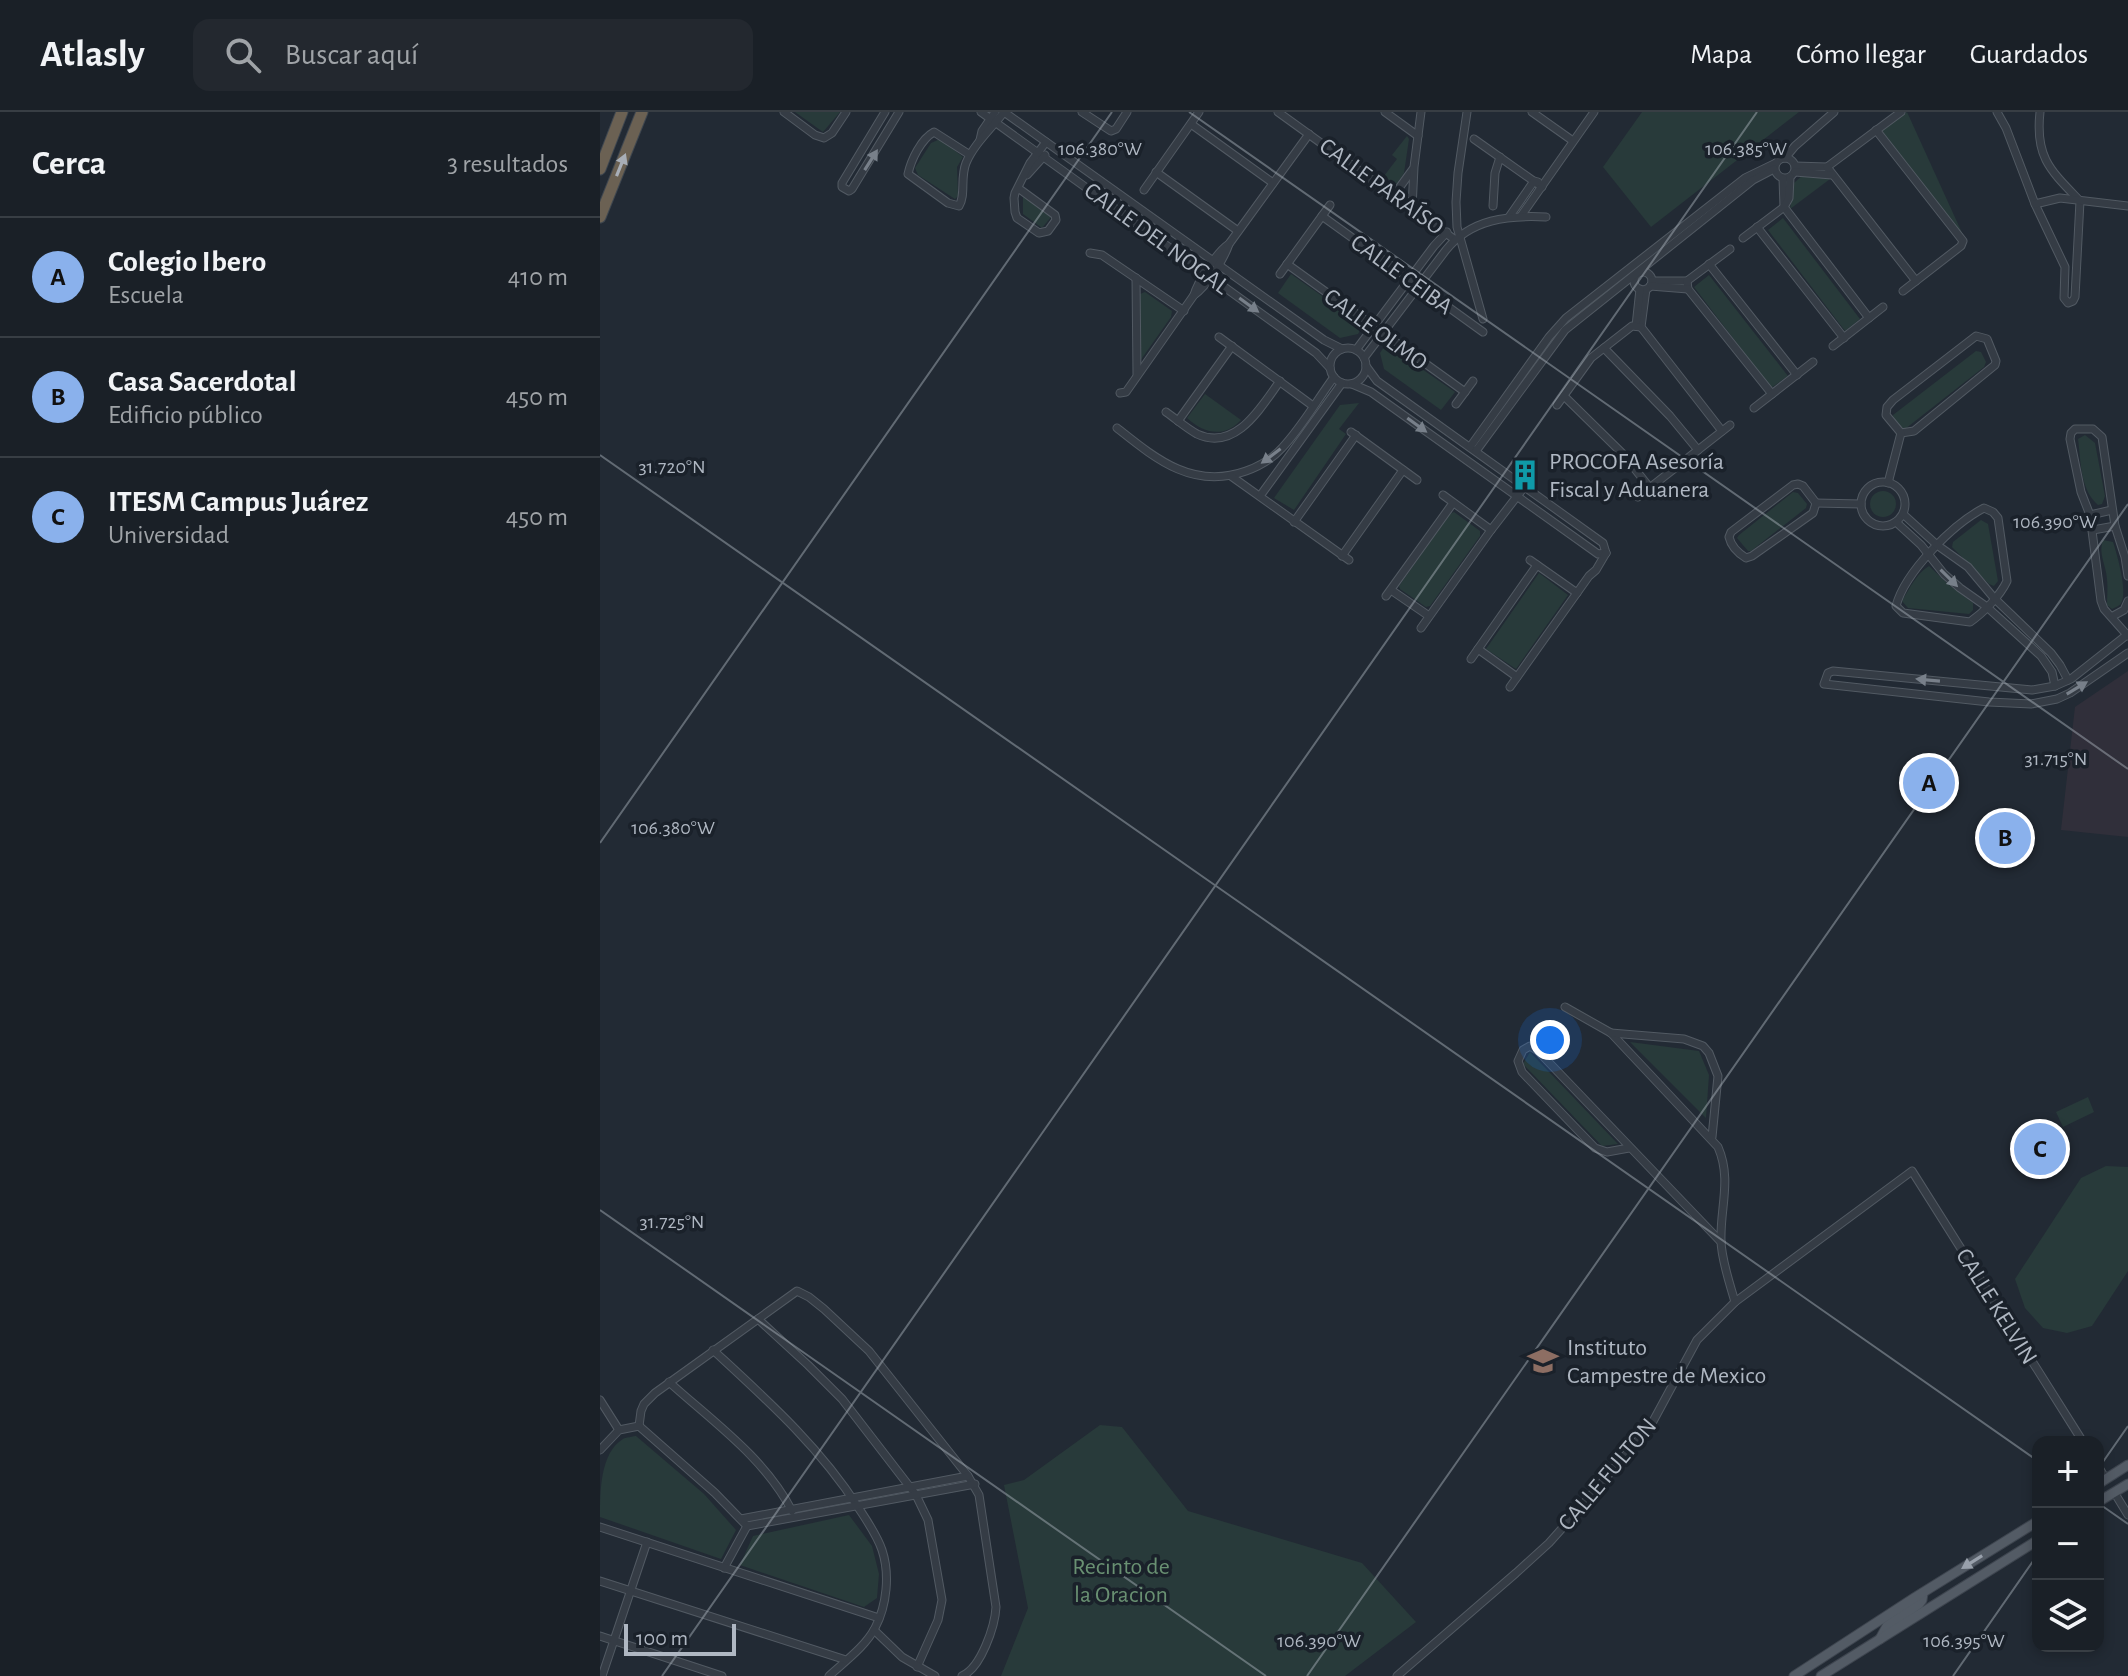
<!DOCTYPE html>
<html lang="es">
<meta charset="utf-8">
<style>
body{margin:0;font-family:"Alegreya Sans",sans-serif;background:#23282f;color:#f1f3f6}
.controls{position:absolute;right:24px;bottom:24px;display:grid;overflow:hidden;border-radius:16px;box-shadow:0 4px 12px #0003}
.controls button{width:72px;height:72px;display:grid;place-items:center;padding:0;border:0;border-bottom:2px solid #383e44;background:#1a2027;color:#f1f3f6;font:40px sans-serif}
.scale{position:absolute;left:24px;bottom:20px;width:112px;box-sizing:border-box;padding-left:8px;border:4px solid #afb7c2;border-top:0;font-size:22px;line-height:28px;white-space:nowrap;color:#afb7c2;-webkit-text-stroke:6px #1a212a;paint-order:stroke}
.you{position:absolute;left:950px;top:928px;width:28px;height:28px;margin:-20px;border:6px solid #fff;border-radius:50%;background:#1a73e8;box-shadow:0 0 0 12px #1a73e833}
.badge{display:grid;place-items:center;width:52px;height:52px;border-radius:50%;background:#8ab1ec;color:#111;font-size:26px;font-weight:700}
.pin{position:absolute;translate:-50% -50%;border:4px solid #fff;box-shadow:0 2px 8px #0006}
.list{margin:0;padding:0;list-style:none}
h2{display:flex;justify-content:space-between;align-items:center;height:104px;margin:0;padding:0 32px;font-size:34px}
h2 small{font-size:26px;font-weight:400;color:#9fa3a7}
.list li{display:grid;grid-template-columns:52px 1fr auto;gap:24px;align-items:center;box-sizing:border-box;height:120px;padding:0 32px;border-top:2px solid #383e44}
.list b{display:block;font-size:30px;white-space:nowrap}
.list p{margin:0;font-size:26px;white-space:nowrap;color:#9fa3a7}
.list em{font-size:26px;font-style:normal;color:#9fa3a7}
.icon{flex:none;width:44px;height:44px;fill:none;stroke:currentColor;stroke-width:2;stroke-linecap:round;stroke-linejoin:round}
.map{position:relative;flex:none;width:1528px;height:1564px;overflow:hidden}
header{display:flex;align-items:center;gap:48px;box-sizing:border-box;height:112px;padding:0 40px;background:#1a2027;border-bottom:2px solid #383e44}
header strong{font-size:38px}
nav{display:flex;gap:44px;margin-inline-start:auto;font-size:28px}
.search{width:560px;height:72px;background:#23282f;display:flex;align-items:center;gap:20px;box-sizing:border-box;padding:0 28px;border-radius:16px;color:#9fa3a7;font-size:30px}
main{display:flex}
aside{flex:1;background:#1a2027}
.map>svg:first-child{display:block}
.medical{fill:#302f3a}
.green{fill:#283a3a}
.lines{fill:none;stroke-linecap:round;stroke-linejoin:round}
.minor-casing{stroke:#525a63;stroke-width:9}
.major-casing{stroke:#3e454f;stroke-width:11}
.highway-casing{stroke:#3f4750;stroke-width:13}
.minor{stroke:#353c45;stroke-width:7}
.major{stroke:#535b65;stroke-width:9}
.highway{stroke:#6b6153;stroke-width:11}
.oneway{fill:#78808a}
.oneway2{fill:#a8aeb7}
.oneway3{fill:#98a0ab}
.ticks{fill:none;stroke:#afb7c2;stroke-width:2;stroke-opacity:0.45}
.labels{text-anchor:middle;stroke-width:7;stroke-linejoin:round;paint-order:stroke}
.street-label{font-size:24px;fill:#afb7c2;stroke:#1a212a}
.poi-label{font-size:24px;fill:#afb7c2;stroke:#1a212a;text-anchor:start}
.park-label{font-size:24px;fill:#699072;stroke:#1a212a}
.ticks-label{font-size:20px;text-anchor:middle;fill:#afb7c2;stroke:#1a212a;stroke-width:7;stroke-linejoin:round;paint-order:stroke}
</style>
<header>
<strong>Atlasly</strong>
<div class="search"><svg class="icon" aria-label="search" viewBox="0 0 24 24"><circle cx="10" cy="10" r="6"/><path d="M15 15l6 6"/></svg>Buscar aquí</div>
<nav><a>Mapa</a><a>Cómo llegar</a><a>Guardados</a></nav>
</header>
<main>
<aside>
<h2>Cerca<small>3 resultados</small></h2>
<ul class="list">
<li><span class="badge">A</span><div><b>Colegio Ibero</b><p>Escuela</p></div><em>410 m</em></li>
<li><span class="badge">B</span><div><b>Casa Sacerdotal</b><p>Edificio público</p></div><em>450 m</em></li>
<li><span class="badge">C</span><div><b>ITESM Campus Juárez</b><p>Universidad</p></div><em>450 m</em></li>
</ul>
</aside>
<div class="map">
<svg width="1528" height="1564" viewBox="0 0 1528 1564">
<rect width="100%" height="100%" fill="#222a34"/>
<!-- medical -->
<polygon class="medical" points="1528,559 1528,725 1461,718 1475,595"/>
<!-- green -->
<g class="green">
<polygon points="195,0 240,0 223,20"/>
<polygon points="1042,0 1199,0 1051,115 1003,55"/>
<polygon points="1307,0 1363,123 1282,19"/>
<polygon points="807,24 809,27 804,61 796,73 784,64 797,47 792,43"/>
<polygon points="340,27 363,45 357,55 358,84 355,87 318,63 315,56 331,31"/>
<polygon points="1203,63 1230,67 1190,97 1194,71"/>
<polygon points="423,84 452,104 442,116 423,102"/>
<polygon points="1183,106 1260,207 1245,219 1168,118"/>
<polygon points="691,162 763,213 758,222 740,226 678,181"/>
<polygon points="1109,163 1188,264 1171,276 1094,175"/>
<polygon points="545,180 572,199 571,205 540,249 540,182"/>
<polygon points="786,232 855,280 841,298 784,257 780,241"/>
<path d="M1376 239 1381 240 1386 250 1384 255 1305 317C1300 316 1293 309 1293 303Z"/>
<path d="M605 282 641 308C625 326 604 322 587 306Z"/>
<polygon points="759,291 739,317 746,322 694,398 674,386 740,293"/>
<path d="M1485 323 1495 331 1505 384 1502 392 1498 393C1480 377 1481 350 1478 327Z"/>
<circle cx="1283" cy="392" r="13"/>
<polygon points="1193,380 1198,381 1207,392 1206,396 1151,439 1148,439 1137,426 1139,423"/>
<polygon points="854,400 880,419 880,424 830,494 826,495 800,477 799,474 850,402"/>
<polygon points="1381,408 1388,412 1398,469 1394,474 1389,472 1352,435 1353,430"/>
<path d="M1503 428 1513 430C1517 442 1527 478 1522 489 1520 494 1518 494 1512 497L1507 493C1507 484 1508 476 1507 467 1506 452 1498 442 1503 428Z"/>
<path d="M1329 454 1349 473 1373 491V498L1369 502 1308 496 1302 489C1310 476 1316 462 1329 454Z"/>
<polygon points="939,461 968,483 916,557 886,537"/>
<polygon points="1030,930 1099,939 1109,963 1106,1006"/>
<polygon points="930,940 1018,1032 1002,1034 923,952"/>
<polygon points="1488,985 1494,1000 1463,1015 1456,1000"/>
<polygon points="1506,1054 1528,1055 1528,1159 1492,1214 1467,1221 1443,1216 1425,1196 1415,1167 1481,1066"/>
<polygon points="500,1313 522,1315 588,1399 762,1451 816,1510 745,1564 401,1564 428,1496 404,1373 424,1368"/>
<path d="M36 1324 104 1382 136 1418 121 1447 0 1405C0 1380 0 1341 23 1327 24 1326 35 1324 36 1324Z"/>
<polygon points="249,1403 272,1434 279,1462 277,1486 264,1495 140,1453 153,1424"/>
</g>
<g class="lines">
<!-- minor casing -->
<g class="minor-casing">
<g id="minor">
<polyline points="184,0 215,23 224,26 232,21 246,0"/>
<polyline points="285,0 242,71 242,75 249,79 252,77 299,0"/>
<polyline points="381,0 716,241 730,256"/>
<polyline points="482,0 511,19 516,17 527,0"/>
<polyline points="678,0 854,127"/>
<polyline points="785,0 818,24"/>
<polyline points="867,0 858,61 856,90 857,115 883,207"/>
<polyline points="932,0 973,29"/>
<polyline points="1397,0 1406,16 1435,92 1465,155 1464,186 1468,191 1473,189 1475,185 1480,89"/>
<path d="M1440 0C1435 45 1450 58 1480 89"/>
<polyline points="591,12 673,71"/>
<polyline points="1276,18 1363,129 1361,134 1303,179"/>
<polyline points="874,27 942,75"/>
<polyline points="380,28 382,19 395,0"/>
<path d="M370 43 334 20C321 27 311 48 308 62L348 91 359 94C366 83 360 66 366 51 374 32 391 17 404 0L724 228 742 237"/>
<circle cx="1185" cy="56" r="10"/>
<polyline points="1185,46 1195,34 1234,0"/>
<polyline points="1195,54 1227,55 1301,0"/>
<polyline points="1227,55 1316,169"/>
<polyline points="556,60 638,119"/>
<polyline points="1195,60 1232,63"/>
<polyline points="427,63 445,43"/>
<polyline points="1183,67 1184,95 1269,206"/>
<polyline points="418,76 455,103 456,108 448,119 439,121 417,106 415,100 414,86 415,81 430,51 446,30"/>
<polyline points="544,78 599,0"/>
<polyline points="794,83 813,57"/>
<polyline points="1435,92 1460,86 1528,94"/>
<polyline points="893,94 895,61 900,45"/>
<polyline points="812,96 814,55 821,0"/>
<polyline points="722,104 883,220"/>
<polyline points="921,104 994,0"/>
<polyline points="909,105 934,69 938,70"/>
<polyline points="1157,115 1244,226"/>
<polyline points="1143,126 1184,95 1189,86 1190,65"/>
<polyline points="490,141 502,143 584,199"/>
<polyline points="687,152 865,280"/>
<polyline points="1109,152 1197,263"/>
<circle cx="1043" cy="169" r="9"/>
<polyline points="680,162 730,93"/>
<polyline points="536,166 537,262"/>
<polyline points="1052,169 1087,169 1130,137"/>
<polyline points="1087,169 1088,177 1172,282"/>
<polyline points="1050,174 1088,177"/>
<polyline points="1046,177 1041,215 1122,319"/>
<path d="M594 183C598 169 617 140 629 132L709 22"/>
<polyline points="1036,214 1040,177"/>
<polygon points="1376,224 1387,227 1396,249 1395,253 1314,319 1301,321 1286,303 1287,295 1293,288"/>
<polyline points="619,225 713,294"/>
<polyline points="1233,234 1283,195"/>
<polyline points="1004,236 1070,304 1098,338"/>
<circle cx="748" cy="254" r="18"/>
<polyline points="756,238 834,134 847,120"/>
<path d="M764 246 846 138C871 107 908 103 946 105"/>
<polyline points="766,254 777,269 1003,431 1006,441"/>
<polyline points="752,272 771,280 998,442 1006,441"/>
<path d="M520 281 526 280 594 183C607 174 624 147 629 132"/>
<polyline points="964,284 1023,342 1050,376"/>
<polyline points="856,292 873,269"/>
<polyline points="957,293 991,246 1032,214 1041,215"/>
<polyline points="1154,296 1213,250"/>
<path d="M566 300C576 307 586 316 597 322 636 340 661 295 680 269"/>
<polyline points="578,309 632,234"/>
<path d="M517 316C556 347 593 378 646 359 660 354 672 347 682 336 702 315 717 288 734 265"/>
<polyline points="751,320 817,368"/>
<polyline points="870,335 949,225 966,206 1145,66 1176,51"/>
<polyline points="876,339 965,218 1153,68 1174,57"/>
<polyline points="631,364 749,448"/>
<circle cx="1283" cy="392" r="22"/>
<polyline points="1288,371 1301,321"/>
<path d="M1198 372 1203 374 1216 391 1213 401 1152 444 1146 446C1138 441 1131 434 1129 425L1131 420 1193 373Z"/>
<polyline points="843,383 891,418"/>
<polyline points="660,384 742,271"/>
<polyline points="1038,385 1130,313"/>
<polyline points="1216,391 1261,392"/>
<path d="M1384 396 1393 400 1398 406 1407 469C1400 484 1383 501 1370 510L1303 501 1296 494C1305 460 1353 412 1384 396Z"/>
<polyline points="1303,402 1337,433 1368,455 1394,486 1451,541 1460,553 1468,568"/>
<polyline points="1490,403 1512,398"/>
<polyline points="694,410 756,323"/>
<polyline points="1296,410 1321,433 1344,462 1360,476 1387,495 1441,544 1452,560 1455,574"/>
<polyline points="1493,418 1515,414"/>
<polyline points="742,444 803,358"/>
<polyline points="930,448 977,481"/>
<polyline points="1528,464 1525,445 1515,414 1502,325 1493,317 1475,317 1471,321 1470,327 1481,380 1490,403 1501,489 1504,497 1528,524"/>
<polyline points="791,478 829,504"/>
<polyline points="786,484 853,391"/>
<polyline points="1513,504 1524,498 1528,489"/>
<polyline points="821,516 891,418 925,374"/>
<polyline points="1528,522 1471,567 1455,574 1432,578 1233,559 1228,561 1224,572 1389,590 1431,592 1457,587 1470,581 1528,541"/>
<polyline points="878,537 917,565"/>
<polyline points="871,547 937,453"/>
<polyline points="910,575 989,464 996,458 1006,441"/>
<path d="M965 895 1011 921 1118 1035C1132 1067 1120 1096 1121 1128 1121 1147 1130 1172 1135 1190"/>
<polyline points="1011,921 1084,927 1103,934 1109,941 1118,964 1112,1025"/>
<polyline points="1029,1036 1007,1040 995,1036 922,960 918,949 923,938 930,934 938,939 1121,1130"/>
<polyline points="158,1207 208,1253 242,1287 316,1383 328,1408 342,1488 338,1508 317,1555"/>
<path d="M113 1238C166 1287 219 1334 258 1395 267 1409 277 1423 282 1438 290 1462 287 1493 275 1516 265 1535 244 1550 229 1564"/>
<path d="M69 1270C112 1309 165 1346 192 1399"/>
<polyline points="0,1288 19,1318"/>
<path d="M39 1314 41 1299 44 1292 55 1281 197 1179 209 1185 224 1197 269 1239 368 1364 379 1383 396 1495C395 1514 381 1556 362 1564"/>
<polyline points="39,1314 115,1381 147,1414 124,1456"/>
<polyline points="0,1338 19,1318 39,1314"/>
<polyline points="1498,1354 1506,1367"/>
<polyline points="1514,1380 1528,1403"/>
<polyline points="141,1407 368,1364"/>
<polyline points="147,1414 375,1372"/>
<polyline points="0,1415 279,1506"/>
<polyline points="0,1469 246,1548"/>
<polyline points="274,1518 302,1545 335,1564"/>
<polyline points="0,1524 122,1564"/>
<polyline points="2,1564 47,1430"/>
<polyline points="797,1564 916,1461 949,1431 974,1403 1051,1313 1097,1228 1135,1190 1312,1059 1483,1330"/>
</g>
</g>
<!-- major casing -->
<g class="major-casing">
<g id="major">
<polyline points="1498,1372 1528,1353"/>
<polyline points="1498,1390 1528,1372"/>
<polyline points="1280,1527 1287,1514 1319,1492 1322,1488 1323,1481"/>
<polyline points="1194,1564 1314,1486 1438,1409"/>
<polyline points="1221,1564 1438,1428"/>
</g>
</g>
<!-- highway casing -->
<g class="highway-casing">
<g id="highway">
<polyline points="0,57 22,0"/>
<polyline points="0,105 42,0"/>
</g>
</g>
<!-- minor -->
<use href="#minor" class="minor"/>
<!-- major -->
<use href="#major" class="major"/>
<!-- highway -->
<use href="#highway" class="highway"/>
</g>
<!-- one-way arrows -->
<defs><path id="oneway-solid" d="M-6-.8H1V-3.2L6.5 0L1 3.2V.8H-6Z" transform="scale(2)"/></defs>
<g class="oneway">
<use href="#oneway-solid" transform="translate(271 48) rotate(-58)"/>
<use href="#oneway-solid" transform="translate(649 193) rotate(36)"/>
<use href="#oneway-solid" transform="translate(817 313) rotate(36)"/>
<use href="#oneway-solid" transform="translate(671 344) rotate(143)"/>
<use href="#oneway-solid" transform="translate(1349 466) rotate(45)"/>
<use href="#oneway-solid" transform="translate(1328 568) rotate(-175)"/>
<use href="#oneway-solid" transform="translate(1477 576) rotate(-31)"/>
</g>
<use class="oneway2" href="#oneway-solid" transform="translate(21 53) rotate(-68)"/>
<use class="oneway3" href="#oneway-solid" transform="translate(1372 1450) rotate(148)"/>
<!-- ticks -->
<path class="ticks" d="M589 0 1528 657M0 343 1438 1349M0 731 512 0M0 1098 666 1564M1498 1357 1528 1314M1498 1391 1528 1412M62 1564 1157 0M707 1564 1528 392M1353 1564 1438 1442"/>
<!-- icons -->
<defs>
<g id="building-bare" transform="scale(2.4)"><path d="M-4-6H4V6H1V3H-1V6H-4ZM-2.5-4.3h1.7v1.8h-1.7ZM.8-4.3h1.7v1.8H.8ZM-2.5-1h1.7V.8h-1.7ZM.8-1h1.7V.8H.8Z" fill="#0f9aa8" stroke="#1a212a" stroke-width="2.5" paint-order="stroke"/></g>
<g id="school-bare" transform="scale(2.4)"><path d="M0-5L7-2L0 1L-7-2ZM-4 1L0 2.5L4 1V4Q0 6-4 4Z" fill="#8d6e63" stroke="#1a212a" stroke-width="2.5" paint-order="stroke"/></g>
</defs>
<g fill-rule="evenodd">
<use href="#building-bare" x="925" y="363"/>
<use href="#school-bare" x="943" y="1249"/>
</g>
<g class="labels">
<!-- street labels -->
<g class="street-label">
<text transform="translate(782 74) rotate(36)" y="8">CALLE PARAÍSO</text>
<text transform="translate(557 126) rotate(36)" y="8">CALLE DEL NOGAL</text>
<text transform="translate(802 162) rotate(36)" y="8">CALLE CEIBA</text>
<text transform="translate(776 217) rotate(36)" y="8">CALLE OLMO</text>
<text transform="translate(1397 1194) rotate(58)" y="8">CALLE KELVIN</text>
<text transform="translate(1007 1362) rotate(-50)" y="8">CALLE FULTON</text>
</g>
<!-- poi labels -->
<g class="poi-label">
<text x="949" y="357">PROCOFA Asesoría<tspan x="949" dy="28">Fiscal y Aduanera</tspan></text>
<text x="967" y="1243">Instituto<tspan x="967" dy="28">Campestre de Mexico</tspan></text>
</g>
<!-- park labels -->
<g class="park-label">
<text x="521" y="1462">Recinto de<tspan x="521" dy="28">la Oracion</tspan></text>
</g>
</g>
<g class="ticks-label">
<text x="500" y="43">106.380°W</text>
<text x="1146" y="43">106.385°W</text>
<text x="72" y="361">31.720°N</text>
<text x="1455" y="416">106.390°W</text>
<text x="1456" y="653">31.715°N</text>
<text x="73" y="722">106.380°W</text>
<text x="72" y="1116">31.725°N</text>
<text x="719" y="1535">106.390°W</text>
<text x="1364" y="1535">106.395°W</text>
</g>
</svg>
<div class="controls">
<button>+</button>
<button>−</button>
<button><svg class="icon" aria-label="layers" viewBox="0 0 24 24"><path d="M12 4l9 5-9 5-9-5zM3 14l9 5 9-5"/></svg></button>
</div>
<div class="scale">100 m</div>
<div class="you"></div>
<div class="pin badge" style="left:1329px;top:671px">A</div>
<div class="pin badge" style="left:1405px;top:726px">B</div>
<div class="pin badge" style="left:1440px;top:1037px">C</div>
</div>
</main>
